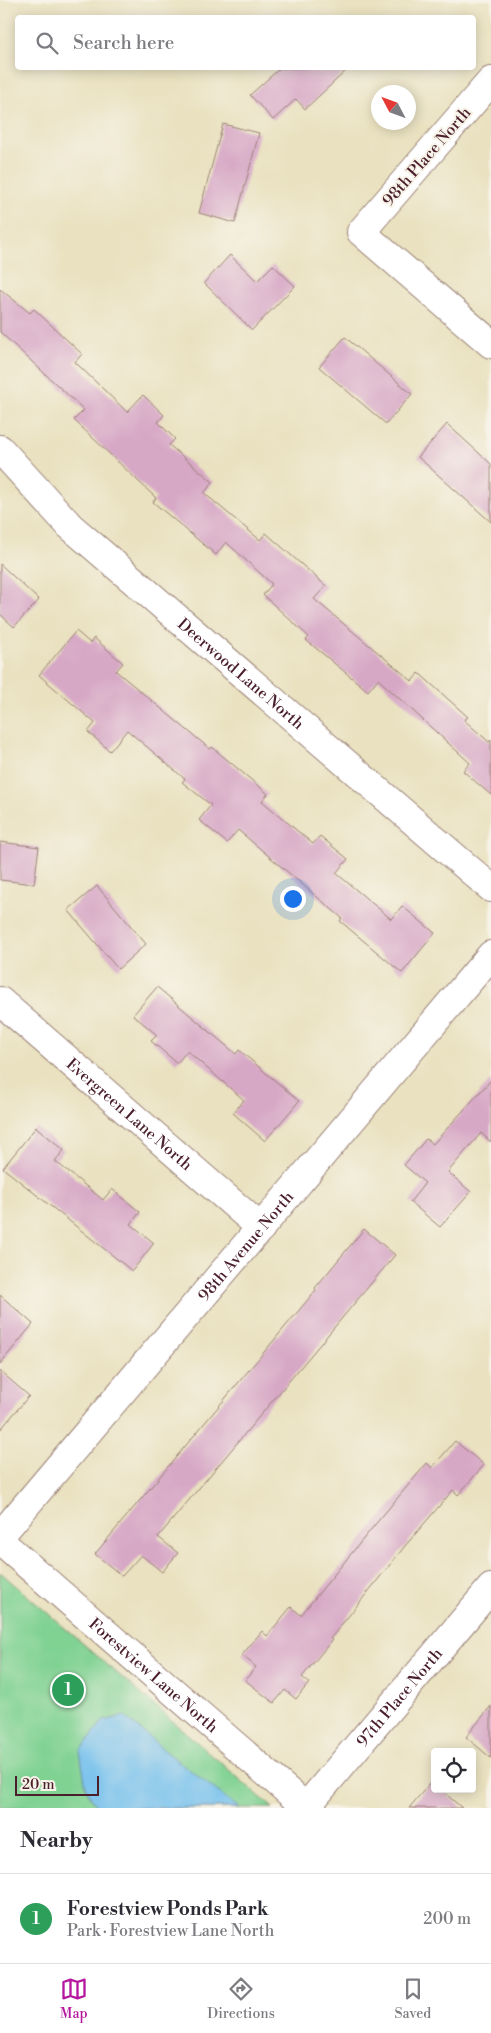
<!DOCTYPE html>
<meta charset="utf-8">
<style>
body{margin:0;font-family:"Libre Bodoni",serif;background:#f7f7f7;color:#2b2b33}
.controls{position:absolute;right:15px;bottom:15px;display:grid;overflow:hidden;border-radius:5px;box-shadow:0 2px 12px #0003}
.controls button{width:45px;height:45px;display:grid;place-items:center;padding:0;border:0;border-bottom:1px solid #e1e1e2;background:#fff;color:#2b2b33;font:25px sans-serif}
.compass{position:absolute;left:371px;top:85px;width:45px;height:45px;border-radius:50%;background:#fff;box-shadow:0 2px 12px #0003;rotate:311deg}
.scale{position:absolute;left:15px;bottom:12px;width:84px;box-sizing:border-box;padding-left:5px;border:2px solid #4a1f2b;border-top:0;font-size:14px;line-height:18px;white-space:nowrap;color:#4a1f2b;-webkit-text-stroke:4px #f7f3e8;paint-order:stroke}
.you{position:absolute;left:292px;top:898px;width:18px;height:18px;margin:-12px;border:4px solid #fff;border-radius:50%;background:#1a73e8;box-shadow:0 0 0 8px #1a73e833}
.badge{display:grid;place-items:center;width:32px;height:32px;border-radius:50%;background:#b5179e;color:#fff;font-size:16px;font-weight:700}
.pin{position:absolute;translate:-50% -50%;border:2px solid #fff;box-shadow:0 1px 5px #0006}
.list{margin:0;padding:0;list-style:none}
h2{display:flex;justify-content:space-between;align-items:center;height:65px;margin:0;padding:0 20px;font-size:21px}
h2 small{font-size:16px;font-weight:400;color:#7c7c81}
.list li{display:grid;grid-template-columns:32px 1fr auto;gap:15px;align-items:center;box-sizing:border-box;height:90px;padding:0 20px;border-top:1px solid #e1e1e2}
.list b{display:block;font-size:19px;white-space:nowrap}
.list p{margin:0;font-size:16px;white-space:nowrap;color:#7c7c81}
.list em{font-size:16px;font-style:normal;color:#7c7c81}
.icon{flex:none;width:28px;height:28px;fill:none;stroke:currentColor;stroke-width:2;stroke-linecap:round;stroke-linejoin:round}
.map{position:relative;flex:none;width:491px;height:1808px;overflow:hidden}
.search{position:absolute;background:#fff;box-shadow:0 2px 12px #0003;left:15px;right:15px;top:15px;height:55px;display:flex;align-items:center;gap:12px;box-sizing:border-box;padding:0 18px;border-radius:5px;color:#7c7c81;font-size:19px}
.sheet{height:155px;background:#fff}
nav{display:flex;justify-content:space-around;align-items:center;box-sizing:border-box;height:70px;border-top:1px solid #e1e1e2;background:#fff;font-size:14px;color:#7c7c81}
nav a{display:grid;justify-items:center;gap:2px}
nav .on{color:#b5179e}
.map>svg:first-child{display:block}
.green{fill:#80d293;stroke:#65785f}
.water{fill:#73c0ed;stroke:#5e708c}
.building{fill:#d7a8c6}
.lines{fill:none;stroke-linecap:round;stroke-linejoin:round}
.street-casing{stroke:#9a8075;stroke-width:30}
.street{stroke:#fff;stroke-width:28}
.labels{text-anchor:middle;stroke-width:4;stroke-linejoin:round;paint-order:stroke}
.street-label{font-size:16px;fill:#4a1f2b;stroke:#f7f3e8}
</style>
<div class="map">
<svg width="491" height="1808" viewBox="0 0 491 1808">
<rect width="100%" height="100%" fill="#f7f3e8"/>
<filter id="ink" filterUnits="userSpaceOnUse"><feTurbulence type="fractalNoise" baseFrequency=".02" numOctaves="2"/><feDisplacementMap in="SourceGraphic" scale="10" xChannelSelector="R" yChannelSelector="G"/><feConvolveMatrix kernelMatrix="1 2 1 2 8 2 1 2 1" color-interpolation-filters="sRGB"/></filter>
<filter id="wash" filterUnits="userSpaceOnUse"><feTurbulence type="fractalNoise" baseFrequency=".0096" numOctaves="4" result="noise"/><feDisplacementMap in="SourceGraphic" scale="20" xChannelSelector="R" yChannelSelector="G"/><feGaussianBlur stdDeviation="1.12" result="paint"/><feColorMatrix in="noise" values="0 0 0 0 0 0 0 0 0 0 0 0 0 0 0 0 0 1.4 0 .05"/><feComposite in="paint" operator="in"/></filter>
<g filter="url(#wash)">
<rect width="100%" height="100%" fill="#e9e1bf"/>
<!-- green -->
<polygon class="green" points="0,1572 273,1808 0,1808"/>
<!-- water -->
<polygon class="water" points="124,1716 168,1753 239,1808 98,1808 86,1789 80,1751 103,1721"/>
<g id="blocks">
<!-- building -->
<g class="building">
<polygon points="280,68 349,68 305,109 296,99 273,120 250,95"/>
<polygon points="223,124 259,133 235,223 199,213"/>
<polygon points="230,255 257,281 273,265 295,286 252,330 204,283"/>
<polygon points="0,289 30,313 34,309 82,354 75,362 127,412 143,395 164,415 158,422 175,439 169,445 213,482 204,493 260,540 266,533 326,586 314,599 412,681 419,673 468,717 464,720 489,742 491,740 491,795 463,771 470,763 378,679 368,691 306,640 309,637 263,595 272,584 226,542 216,555 153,502 156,498 74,420 84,410 0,332"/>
<polygon points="345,337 412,394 386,424 319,367"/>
<polygon points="447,424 491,464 491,522 418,457"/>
<polygon points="0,564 39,600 14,627 0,614"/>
<polygon points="76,631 90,643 94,638 123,663 116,671 210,749 212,747 268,794 262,801 313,844 320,836 348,859 336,873 391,919 402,906 435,933 402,973 340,921 342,918 238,830 227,843 199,820 211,805 182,782 185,779 127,730 110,751 88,732 95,723 39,675"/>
<polygon points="0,842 39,847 34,884 0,880"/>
<polygon points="97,886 146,944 118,969 68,910"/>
<polygon points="157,987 236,1054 239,1050 299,1101 265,1141 233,1113 244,1100 187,1051 177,1063 151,1041 157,1035 133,1015"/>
<polygon points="491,1080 491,1142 481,1133 448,1172 471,1192 440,1227 410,1202 425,1183 404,1165 426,1139 433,1144"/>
<polygon points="36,1127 64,1150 55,1161 103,1200 112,1189 140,1212 131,1224 154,1243 132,1271 3,1168"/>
<polygon points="364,1229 395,1255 158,1537 178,1553 162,1572 141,1555 122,1576 95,1554 316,1290 315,1288"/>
<polygon points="0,1295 33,1324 0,1364"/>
<polygon points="0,1371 29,1396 0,1430"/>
<polygon points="455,1441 484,1465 458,1495 453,1490 405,1546 330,1639 332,1640 302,1677 309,1683 296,1699 285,1690 274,1703 245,1680 256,1667 242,1655 262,1631 267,1636 291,1607 301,1615 373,1527 427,1463 432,1468"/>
<polygon points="491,1706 491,1758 466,1737"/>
<polygon points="431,1782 435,1785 435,1789 440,1789 462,1808 409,1808"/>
</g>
</g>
</g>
<g filter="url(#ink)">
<use href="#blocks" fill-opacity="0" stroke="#9a8075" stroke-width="1"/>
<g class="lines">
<!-- street casing -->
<g class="street-casing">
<g id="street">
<polyline points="491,81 361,232 491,344"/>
<path id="s1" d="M0 449 70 526 491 888"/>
<path id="s2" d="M0 1001 261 1228"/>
<path id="s3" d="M0 1536 491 955"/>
<path id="s4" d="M0 1541 307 1808"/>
<path id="s5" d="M306 1807 491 1588"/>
</g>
</g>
<!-- street -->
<use href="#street" class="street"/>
</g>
</g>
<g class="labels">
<!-- street labels -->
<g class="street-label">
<text transform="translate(426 156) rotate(-49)" y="6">98th Place North</text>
<text dy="6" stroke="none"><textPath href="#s1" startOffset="330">Deerwood Lane North</textPath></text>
<text dy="6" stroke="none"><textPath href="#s2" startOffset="172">Evergreen Lane North</textPath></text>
<text dy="6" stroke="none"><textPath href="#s3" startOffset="380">98th Avenue North</textPath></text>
<text dy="6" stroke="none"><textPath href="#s4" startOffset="204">Forestview Lane North</textPath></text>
<text dy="6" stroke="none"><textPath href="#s5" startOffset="144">97th Place North</textPath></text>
</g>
</g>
</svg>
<div class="controls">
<button><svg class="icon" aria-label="locate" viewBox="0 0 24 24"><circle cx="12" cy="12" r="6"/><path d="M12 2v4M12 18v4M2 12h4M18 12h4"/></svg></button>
</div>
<svg class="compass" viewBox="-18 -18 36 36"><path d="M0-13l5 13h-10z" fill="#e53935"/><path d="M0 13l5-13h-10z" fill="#7c7c81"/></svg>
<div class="scale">20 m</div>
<div class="you"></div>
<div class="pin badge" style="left:68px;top:1690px;background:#2e9e5b">1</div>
<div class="search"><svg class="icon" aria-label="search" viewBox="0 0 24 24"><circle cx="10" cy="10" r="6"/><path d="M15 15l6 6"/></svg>Search here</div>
</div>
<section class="sheet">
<h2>Nearby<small></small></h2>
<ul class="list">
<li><span class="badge" style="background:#2e9e5b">1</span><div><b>Forestview Ponds Park</b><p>Park · Forestview Lane North</p></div><em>200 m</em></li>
</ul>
</section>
<nav>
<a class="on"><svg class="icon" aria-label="map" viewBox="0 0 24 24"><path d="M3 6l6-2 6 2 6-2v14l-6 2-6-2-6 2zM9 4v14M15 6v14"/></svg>Map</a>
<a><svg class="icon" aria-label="directions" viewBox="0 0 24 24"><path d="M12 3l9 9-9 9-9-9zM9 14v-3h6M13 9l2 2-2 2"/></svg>Directions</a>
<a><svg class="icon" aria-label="saved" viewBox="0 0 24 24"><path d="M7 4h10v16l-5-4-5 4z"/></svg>Saved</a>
</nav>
